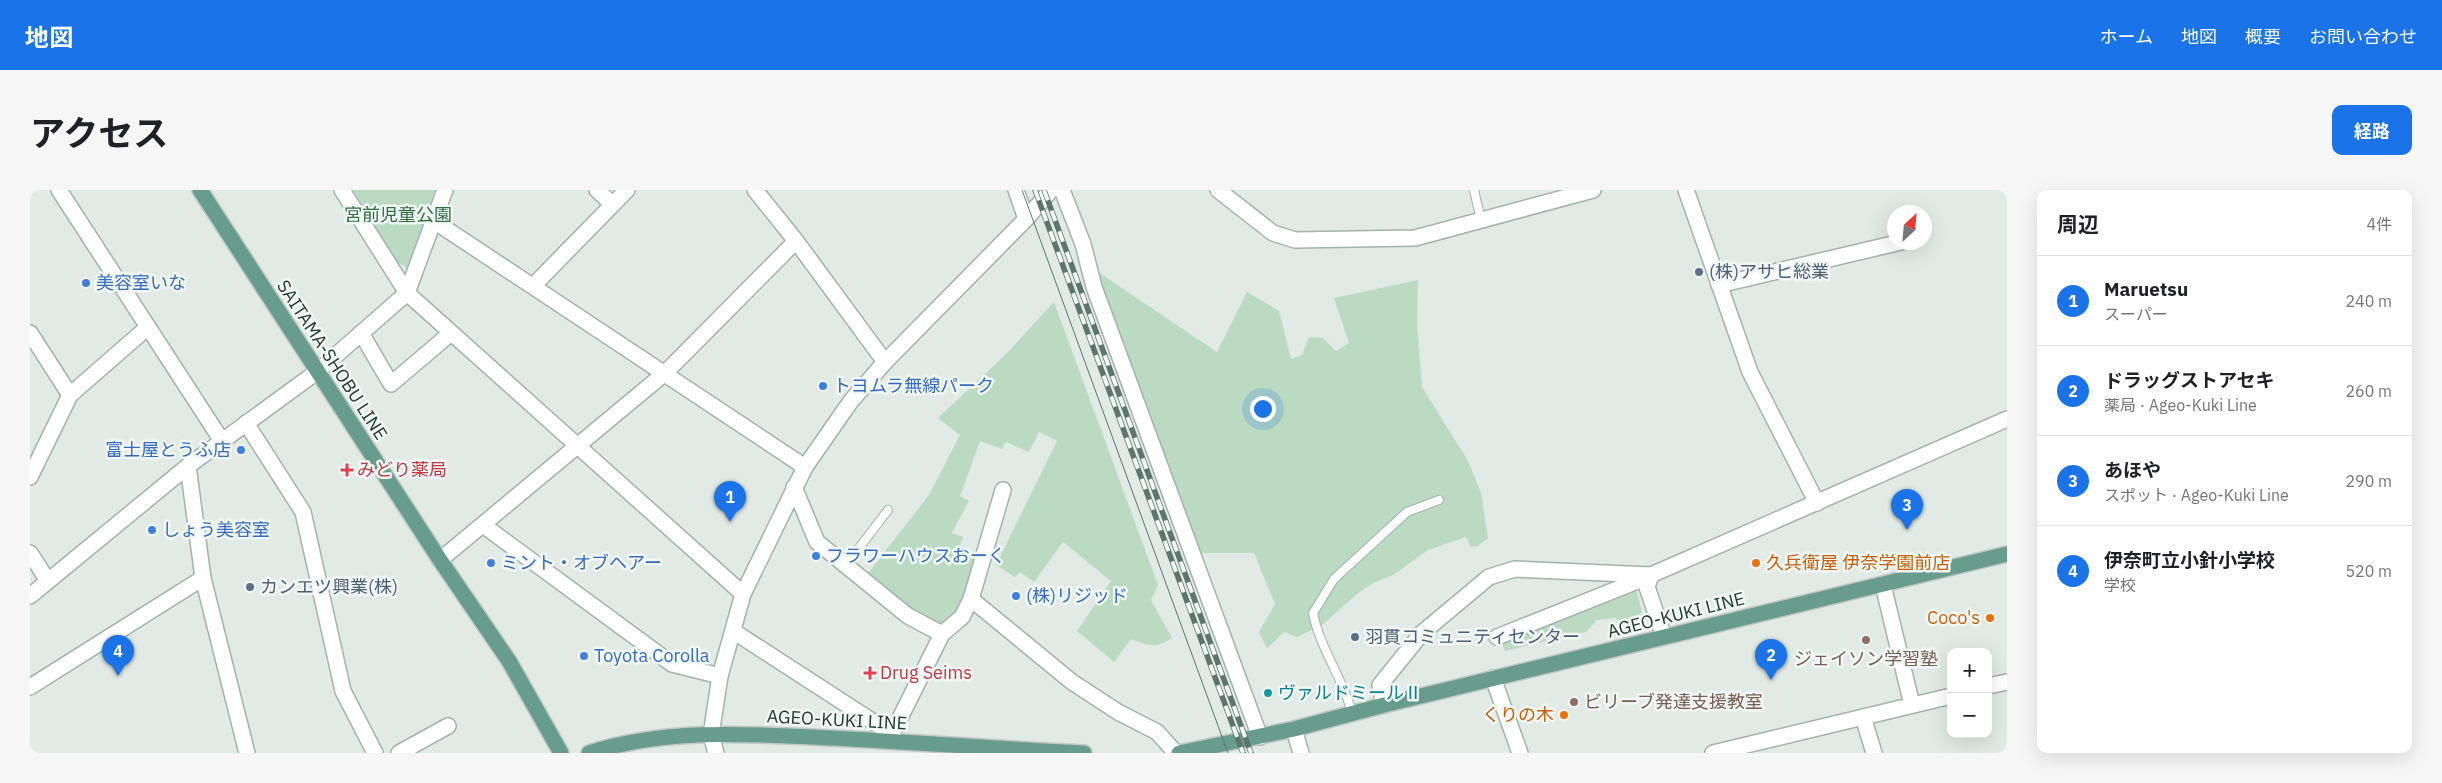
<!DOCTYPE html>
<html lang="ja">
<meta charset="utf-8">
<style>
body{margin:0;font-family:"IBM Plex Sans","Noto Sans JP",sans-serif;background:#f6f6f6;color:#202124}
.controls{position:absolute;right:15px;bottom:15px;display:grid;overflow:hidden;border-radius:10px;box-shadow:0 5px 20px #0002}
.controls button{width:45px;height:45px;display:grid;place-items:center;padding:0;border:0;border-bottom:1px solid #e0e0e0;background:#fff;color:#202124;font:25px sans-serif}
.compass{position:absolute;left:1857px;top:15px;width:45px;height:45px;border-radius:50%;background:#fff;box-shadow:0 5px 20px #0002;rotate:26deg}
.you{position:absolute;left:1232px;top:218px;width:18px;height:18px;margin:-12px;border:4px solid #fff;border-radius:50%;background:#1a73e8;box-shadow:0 0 0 8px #1a73e833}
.badge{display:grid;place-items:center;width:32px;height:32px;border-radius:50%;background:#1a73e8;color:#fff;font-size:16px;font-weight:700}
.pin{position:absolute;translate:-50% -41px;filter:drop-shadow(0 1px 2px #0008)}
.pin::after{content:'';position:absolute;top:26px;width:18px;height:15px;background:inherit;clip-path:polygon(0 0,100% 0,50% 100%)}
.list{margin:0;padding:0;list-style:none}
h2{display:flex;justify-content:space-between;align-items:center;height:65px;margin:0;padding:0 20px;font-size:21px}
h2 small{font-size:16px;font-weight:400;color:#757577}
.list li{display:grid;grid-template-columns:32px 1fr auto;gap:15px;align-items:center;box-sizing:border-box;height:90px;padding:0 20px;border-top:1px solid #e0e0e0}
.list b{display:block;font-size:19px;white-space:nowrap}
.list p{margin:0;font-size:16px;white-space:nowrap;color:#757577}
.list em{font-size:16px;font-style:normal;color:#757577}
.map{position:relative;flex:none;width:1977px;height:563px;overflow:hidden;border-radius:10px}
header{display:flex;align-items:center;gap:30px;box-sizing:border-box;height:70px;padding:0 25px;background:#1a73e8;color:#fff}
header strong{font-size:24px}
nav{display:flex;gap:28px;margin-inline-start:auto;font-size:18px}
.intro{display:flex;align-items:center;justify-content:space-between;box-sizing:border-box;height:120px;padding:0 30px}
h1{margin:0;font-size:35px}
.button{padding:12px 22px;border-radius:10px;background:#1a73e8;color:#fff;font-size:18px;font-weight:700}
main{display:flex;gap:30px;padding:0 30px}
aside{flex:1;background:#fff;border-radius:10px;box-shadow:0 5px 20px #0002}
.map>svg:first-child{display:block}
.green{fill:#bbdac2}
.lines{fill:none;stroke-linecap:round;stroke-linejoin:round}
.service-casing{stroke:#a4b1ac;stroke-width:10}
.minor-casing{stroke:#a4b1ac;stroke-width:18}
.tertiary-casing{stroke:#a4b1ac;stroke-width:18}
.primary-casing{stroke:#c1c8c6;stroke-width:18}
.service{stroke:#fff;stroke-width:8}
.minor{stroke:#fff;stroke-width:15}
.tertiary{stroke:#fff;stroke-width:15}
.primary{stroke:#689c8d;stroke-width:15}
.tram{stroke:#5d756d;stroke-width:1}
.rail-casing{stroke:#5d756d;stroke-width:5.5}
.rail{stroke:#f1f7f4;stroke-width:4;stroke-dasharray:11;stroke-linecap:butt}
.service-dot{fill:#5c6f8a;stroke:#f1f7f4;stroke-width:2}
.shop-dot{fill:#3f7fe0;stroke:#f1f7f4;stroke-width:2}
.health-dot{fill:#e0444e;stroke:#f1f7f4;stroke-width:2}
.food-dot{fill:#e8710a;stroke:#f1f7f4;stroke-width:2}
.education-dot{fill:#8d6e63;stroke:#f1f7f4;stroke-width:2}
.culture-dot{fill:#0f9aa8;stroke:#f1f7f4;stroke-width:2}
.labels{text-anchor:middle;stroke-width:5;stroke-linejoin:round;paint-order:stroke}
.park-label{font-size:18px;fill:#306d45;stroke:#f1f7f4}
.service-label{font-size:18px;fill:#4e5e75;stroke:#f1f7f4;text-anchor:start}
.shop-label{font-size:18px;fill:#366cbe;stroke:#f1f7f4;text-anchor:start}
.street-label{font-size:18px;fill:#223932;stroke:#f1f7f4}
.health-label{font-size:18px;fill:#be3a42;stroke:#f1f7f4;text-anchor:start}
.food-label{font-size:18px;fill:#c56008;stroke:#f1f7f4;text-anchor:end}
.education-label{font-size:18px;fill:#785e54;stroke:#f1f7f4}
.culture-label{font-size:18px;fill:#0d838f;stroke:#f1f7f4;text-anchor:start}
</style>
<header>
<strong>地図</strong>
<nav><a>ホーム</a><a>地図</a><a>概要</a><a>お問い合わせ</a></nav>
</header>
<div class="intro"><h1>アクセス</h1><a class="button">経路</a></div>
<main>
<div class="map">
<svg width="1977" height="563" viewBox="0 0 1977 563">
<rect width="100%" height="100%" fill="#e1eae5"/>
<!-- green -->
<g class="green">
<polygon points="323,0 405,0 377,78 367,72"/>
<polygon points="1068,82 1187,162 1217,102 1249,121 1261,169 1272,165 1279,147 1293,148 1306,161 1319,153 1304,108 1388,90 1387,134 1392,197 1438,271 1451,303 1458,348 1448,356 1441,357 1436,347 1398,360 1363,385 1343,393 1327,404 1292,435 1267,447 1254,442 1237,458 1229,442 1245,414 1224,363 1169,363 1070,100"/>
<path d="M1024 112 1128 395 1121 410 1142 448C1126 459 1119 456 1101 449L1084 472 1047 441 1081 391 1033 352 1004 392 990 382 985 387 966 375 1027 251 1009 242 999 262 976 252 972 259 950 251 930 306 939 311 922 343 933 347 927 362 945 368 935 414 911 438 880 421 836 386 899 305 930 245 908 228 977 163Z"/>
<polygon points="1606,398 1612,422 1605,431 1595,434 1585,428 1567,430 1556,442 1475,461 1471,451"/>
</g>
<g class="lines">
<!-- service casing -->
<g class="service-casing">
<g id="service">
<polyline points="1444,0 1451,30"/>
<polyline points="816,375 858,320"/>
<path d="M1322 523C1313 488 1290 459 1283 423L1304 389 1377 322 1409 310"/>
</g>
</g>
<!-- minor casing -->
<g class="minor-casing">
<g id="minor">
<polyline points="29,0 192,251"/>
<polyline points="312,0 377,103 713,404"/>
<polyline points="567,0 582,14"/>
<polyline points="725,0 766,51 855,172"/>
<polyline points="986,0 996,29"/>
<polyline points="1032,0 1053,54 1064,97 1230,547"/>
<polyline points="1188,0 1243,43 1265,50 1385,48 1563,0"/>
<polyline points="1656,0 1720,182 1787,313"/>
<polyline points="404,31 775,277"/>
<polyline points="1689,95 1871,52"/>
<polyline points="503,96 597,0"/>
<polyline points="0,143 40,205 118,137"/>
<polyline points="331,143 361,194 421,143"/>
<polyline points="216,233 273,322 313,501 345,563"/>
<polyline points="158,276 173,388 217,563"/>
<polyline points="0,287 40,205"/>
<polyline points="764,297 787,352 878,426 912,444"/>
<polyline points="453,335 642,474 690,486"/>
<polyline points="0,363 18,391"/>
<polyline points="410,370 635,183 766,51"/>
<polyline points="1853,395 1882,515"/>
<polyline points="0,406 158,276 288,181 377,103 415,0"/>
<polyline points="941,409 973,300"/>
<polyline points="703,441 862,544"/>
<polyline points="1467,447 1615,388"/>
<polyline points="1463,488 1490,563"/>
<polyline points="1958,496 1977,492"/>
<polyline points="0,497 173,388"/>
<polyline points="1354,515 1350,495 1392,443 1459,387 1485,379 1621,385"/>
<polyline points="1833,527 1844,563"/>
<polyline points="1264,539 1271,563"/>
<polyline points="862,551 862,544 912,444 932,427 941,409 1042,492 1088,522 1127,542 1146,563"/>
<polyline points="369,563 418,536"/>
<polyline points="686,563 681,545 690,486 713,404 775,277 821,211 855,172 996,29 1021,0"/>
<polyline points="1683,563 1921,506"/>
</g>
</g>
<!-- tertiary casing -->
<g class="tertiary-casing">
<polyline id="tertiary" points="1634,447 1617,397 1621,385 1977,229"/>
</g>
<!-- primary casing -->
<g class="primary-casing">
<g id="primary">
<polyline points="170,0 410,370 479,471 531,563"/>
<path d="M559 563C637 538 720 544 800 548 885 552 970 559 1054 563"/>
<polyline points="1149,563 1264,539 1354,515 1977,364"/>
</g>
</g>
<!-- service -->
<use href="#service" class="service"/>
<!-- minor -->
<use href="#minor" class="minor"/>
<!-- tertiary -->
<use href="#tertiary" class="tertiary"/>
<!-- primary -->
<use href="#primary" class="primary"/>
<!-- tram -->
<polyline class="tram" points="992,0 1198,563"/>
<!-- rail casing -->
<g class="rail-casing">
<g id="rail">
<polyline points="1005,0 1213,563"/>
<polyline points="1014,0 1221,563"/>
</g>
</g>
<!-- rail -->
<use href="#rail" class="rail"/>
</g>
<!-- markers -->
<g class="service-dot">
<circle cx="1669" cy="82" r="5"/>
<circle cx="220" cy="397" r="5"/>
<circle cx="1325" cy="447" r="5"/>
</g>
<g class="shop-dot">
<circle cx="56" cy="93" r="5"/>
<circle cx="793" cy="196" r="5"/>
<circle cx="211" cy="260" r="5"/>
<circle cx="122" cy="340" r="5"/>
<circle cx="786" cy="366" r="5"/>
<circle cx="461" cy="373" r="5"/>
<circle cx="986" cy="406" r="5"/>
<circle cx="554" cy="466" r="5"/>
</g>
<g class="health-dot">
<path d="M314.5 272.5h5v5h5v5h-5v5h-5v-5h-5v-5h5z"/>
<path d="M837.5 475.5h5v5h5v5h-5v5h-5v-5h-5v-5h5z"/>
</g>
<g class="food-dot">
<circle cx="1726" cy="373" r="5"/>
<circle cx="1960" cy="428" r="5"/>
<circle cx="1534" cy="525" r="5"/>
</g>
<g class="education-dot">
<circle cx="1836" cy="450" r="5"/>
<circle cx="1544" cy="512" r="5"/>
</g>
<circle class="culture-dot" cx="1238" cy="503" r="5"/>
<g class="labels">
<!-- park labels -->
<g class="park-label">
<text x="368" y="31">宮前児童公園</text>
</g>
<!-- service labels -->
<g class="service-label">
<text x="1679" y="88">(株)アサヒ総業</text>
<text x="230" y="403">カンエツ興業(株)</text>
<text x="1335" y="453">羽貫コミュニティセンター</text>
</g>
<!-- shop labels -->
<g class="shop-label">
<text x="66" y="99">美容室いな</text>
<text x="803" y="202">トヨムラ無線パーク</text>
<text x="201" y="266" text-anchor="end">富士屋とうふ店</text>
<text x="132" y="346">しょう美容室</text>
<text x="796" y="372">フラワーハウスおーく</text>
<text x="471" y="379">ミント・オブヘアー</text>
<text x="996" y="412">(株)リジッド</text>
<text x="564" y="472">Toyota Corolla</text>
</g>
<!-- street labels -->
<g class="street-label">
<text transform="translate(302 170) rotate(57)" y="6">SAITAMA-SHOBU LINE</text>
<text transform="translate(1646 425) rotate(-14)" y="6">AGEO-KUKI LINE</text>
<text transform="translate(807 530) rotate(3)" y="6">AGEO-KUKI LINE</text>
</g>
<!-- health labels -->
<g class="health-label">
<text x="327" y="286">みどり薬局</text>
<text x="850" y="489">Drug Seims</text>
</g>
<!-- food labels -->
<g class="food-label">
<text x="1736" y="379" text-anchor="start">久兵衛屋 伊奈学園前店</text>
<text x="1950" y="434">Coco's</text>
<text x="1524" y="531">くりの木</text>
</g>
<!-- education labels -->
<g class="education-label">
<text x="1836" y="475">ジェイソン学習塾</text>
<text x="1554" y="518" text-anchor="start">ビリーブ発達支援教室</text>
</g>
<!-- culture labels -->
<g class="culture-label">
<text x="1248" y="509">ヴァルドミールⅡ</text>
</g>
</g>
</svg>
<div class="controls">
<button>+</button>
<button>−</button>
</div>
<svg class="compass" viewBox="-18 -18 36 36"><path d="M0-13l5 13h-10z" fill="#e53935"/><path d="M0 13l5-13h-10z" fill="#757577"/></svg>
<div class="you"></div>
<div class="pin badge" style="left:700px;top:332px">1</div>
<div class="pin badge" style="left:1741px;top:490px">2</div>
<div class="pin badge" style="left:1877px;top:340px">3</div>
<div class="pin badge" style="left:88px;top:486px">4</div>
</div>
<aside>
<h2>周辺<small>4件</small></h2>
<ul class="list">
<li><span class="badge">1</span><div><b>Maruetsu</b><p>スーパー</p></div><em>240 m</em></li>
<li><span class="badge">2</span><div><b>ドラッグストアセキ</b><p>薬局 · Ageo-Kuki Line</p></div><em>260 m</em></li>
<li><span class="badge">3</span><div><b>あほや</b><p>スポット · Ageo-Kuki Line</p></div><em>290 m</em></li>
<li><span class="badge">4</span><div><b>伊奈町立小針小学校</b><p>学校</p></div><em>520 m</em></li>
</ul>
</aside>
</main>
